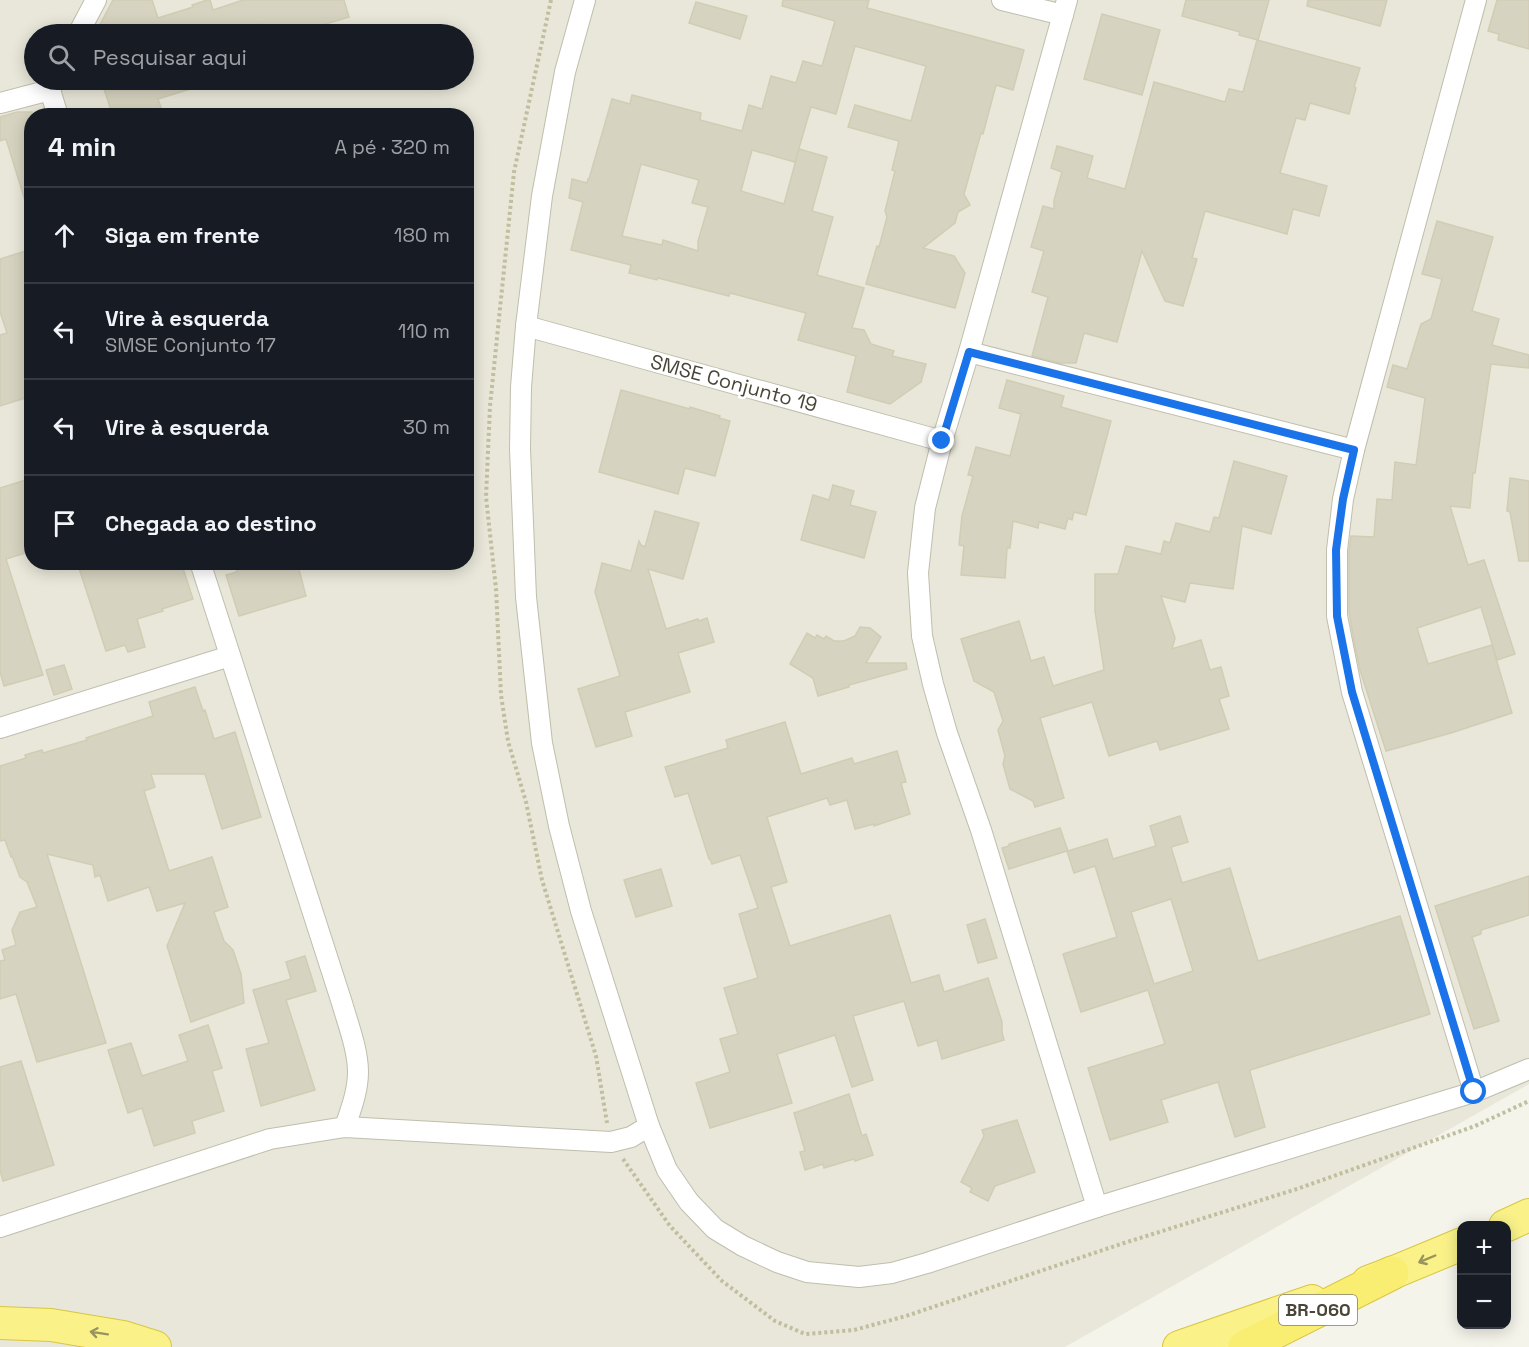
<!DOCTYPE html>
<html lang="pt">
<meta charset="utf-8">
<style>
body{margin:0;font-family:"Space Grotesk",sans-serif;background:#242831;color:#f1f3f6}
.controls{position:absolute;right:18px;bottom:18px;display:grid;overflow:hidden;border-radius:12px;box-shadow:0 3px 15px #0003}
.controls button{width:54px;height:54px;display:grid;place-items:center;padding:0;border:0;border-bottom:2px solid #363941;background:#171b24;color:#f1f3f6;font:30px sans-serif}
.stop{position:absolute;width:18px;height:18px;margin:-14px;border:4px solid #1a73e8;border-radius:50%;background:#fff}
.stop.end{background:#1a73e8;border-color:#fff;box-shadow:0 2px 6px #0008}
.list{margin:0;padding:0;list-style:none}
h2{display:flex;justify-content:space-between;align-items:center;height:78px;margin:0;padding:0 24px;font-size:26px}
h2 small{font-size:20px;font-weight:400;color:#9ea1a6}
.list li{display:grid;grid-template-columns:39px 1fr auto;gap:18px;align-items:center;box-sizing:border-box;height:96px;padding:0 24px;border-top:2px solid #363941}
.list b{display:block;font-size:22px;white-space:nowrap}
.list p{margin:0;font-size:20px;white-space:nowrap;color:#9ea1a6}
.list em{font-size:20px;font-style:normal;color:#9ea1a6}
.icon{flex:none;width:33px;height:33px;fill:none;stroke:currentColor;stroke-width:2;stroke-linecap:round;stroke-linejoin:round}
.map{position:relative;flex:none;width:1529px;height:1347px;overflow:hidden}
.search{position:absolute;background:#171b24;box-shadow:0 3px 15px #0003;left:24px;top:24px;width:450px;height:66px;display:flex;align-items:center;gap:15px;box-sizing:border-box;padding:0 21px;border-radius:33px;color:#9ea1a6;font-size:22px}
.panel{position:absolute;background:#171b24;box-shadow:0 3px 15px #0003;left:24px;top:108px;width:450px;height:462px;border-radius:24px}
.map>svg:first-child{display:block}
.residential{fill:#e8e7d9;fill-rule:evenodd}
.building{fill:#d6d3c0;stroke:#d1cdb4;stroke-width:1.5;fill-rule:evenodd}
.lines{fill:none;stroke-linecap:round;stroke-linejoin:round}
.minor-casing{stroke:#c0bead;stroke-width:22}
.trunk-casing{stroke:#d9c641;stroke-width:34}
.motorway-casing{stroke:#d9c641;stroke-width:35}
.path{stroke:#c1be9f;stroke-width:4;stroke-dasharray:3 3;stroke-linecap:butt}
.minor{stroke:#fff;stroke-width:20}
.trunk{stroke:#faf288;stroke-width:32}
.motorway{stroke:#f9ed72;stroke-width:33}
.oneway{stroke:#99935d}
.route{stroke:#1a73e8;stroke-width:8}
.labels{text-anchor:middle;stroke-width:5;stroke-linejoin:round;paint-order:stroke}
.shield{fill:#fff;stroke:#807e74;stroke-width:1.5}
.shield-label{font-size:18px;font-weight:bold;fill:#494639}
.street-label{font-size:20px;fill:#494639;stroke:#fff}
</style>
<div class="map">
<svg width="1529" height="1347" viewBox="0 0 1529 1347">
<rect width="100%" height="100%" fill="#f5f4eb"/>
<!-- residential -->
<path class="residential" d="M0 0H1529V1084L1065 1347H0ZM34 34H464V80H34ZM32 116H466V562H32Z"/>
<!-- building -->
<g class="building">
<polygon points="113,0 152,0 158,18 193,7 192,5 207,0 210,0 213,10 243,0 344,0 349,17 292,34 262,34 259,24 227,34 95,34"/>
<path d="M783 0H869L867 8 1024 50 1013 90 996 85 983 134 981 133 964 194 970 205 958 212 955 223 923 248 954 256 965 273 955 308 866 284 877 246 879 247 887 217 885 211 895 171 892 170 899 141 848 127 855 105 911 121 926 66 855 46 836 114 811 107 795 162 752 150 741 191 784 204 799 149 827 157 812 211 833 217 817 275 864 288 852 328 864 330 871 344 894 351 892 356 926 364 921 382 890 404 847 392 856 356 798 340 806 313 730 293 729 296 658 278 657 280 629 273 631 265 571 250 583 202 569 198 572 179 587 183 588 179H589L612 99 630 104 632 95 701 113 700 120 742 131 749 105 762 109 771 76 796 83 803 61 822 66 835 21 782 6ZM641 164 699 180 692 203 708 207 698 241V251L663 240 662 245 622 236Z"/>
<polygon points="1186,0 1269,0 1258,40 1239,35 1240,32 1182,16"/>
<polygon points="1308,0 1387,0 1380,26 1307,6"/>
<polygon points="1497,0 1529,0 1529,49 1498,40 1499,34 1488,31"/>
<polygon points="696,2 747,16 740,39 689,23"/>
<polygon points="1102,14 1160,30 1142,95 1084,79"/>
<polygon points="1257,40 1360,68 1354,87 1356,88 1349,114 1310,103 1305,120 1296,118 1280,173 1327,186 1319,216 1293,209 1287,234 1205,211 1192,258 1197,259 1183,306 1165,301 1142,251 1117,342 1084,333 1076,363 1060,363 1032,356 1048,297 1032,292 1044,251 1031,247 1043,206 1054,209 1054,200 1062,172 1051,168 1057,146 1093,156 1087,178 1125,189 1154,82 1225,102 1229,89 1243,92"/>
<polygon points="101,80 205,80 206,84 158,99 164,116 119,116 111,110"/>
<polygon points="17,112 32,112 32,207 27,207 6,139 0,141 0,117"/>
<polygon points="1437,221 1493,237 1472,311 1499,319 1492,345 1529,355 1529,368 1491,364 1475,473 1473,473 1470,508 1450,506 1468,565 1484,560 1515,654 1497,660 1481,607 1417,628 1428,664 1492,645 1512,713 1451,733 1386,751 1360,670 1354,641 1349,612 1349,551 1351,536 1374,537 1377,499 1392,500 1395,462 1416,465 1425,398 1387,387 1393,365 1407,369 1421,324 1431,319 1442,279 1422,274"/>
<polygon points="32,249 32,396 0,406 0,335 7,333 0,312 0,259"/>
<polygon points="1007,380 1064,396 1061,407 1111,421 1086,515 1074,512 1072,520 1068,518 1065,529 1039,522 1038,528 1013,521 1010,548 1007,548 1005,578 961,575 964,546 959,545 962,516 973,476 968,475 976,447 1010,456 1021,414 999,408"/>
<polygon points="621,390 690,409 690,407 720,416 719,418 730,421 715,476 685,468 678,494 599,472"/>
<polygon points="1234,461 1287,476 1271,534 1242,526 1233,589 1190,583 1185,602 1161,596 1175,638 1172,649 1201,640 1210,670 1221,667 1229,696 1219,699 1229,729 1160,750 1157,741 1109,756 1092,702 1040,718 1064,798 1035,807 1033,801 1010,789 1003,764 1005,756 998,730 1003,721 994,692 974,681 961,639 1019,621 1031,661 1044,657 1053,686 1104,670 1095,611 1095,574 1118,574 1126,546 1161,554 1164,541 1170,543 1176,523 1210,532 1214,517 1219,518"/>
<polygon points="32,478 32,551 6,559 43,675 4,686 0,672 0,488"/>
<polygon points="1510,478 1529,481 1529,561 1519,561 1510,512 1507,511"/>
<polygon points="833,485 854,491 850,505 876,512 864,558 801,540 813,495 829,500"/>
<polygon points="655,511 699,523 683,579 648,569 666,629 698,619 699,621 707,618 714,642 678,653 690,692 625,712 632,736 596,747 578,689 620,676 595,592 602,563 631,571 639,541 641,545 645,547"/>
<polygon points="77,562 181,562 193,599 162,609 163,611 137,619 145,647 128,652 125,645 106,651"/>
<polygon points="234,562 297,562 306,596 239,616 226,575 237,572"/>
<polygon points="860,627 870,628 881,637 866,663 906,663 907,669 849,685 849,687 818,696 813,678 790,664 807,633 815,638 817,635 824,639 826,636 834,641 844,641 855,636"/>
<polygon points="64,665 72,689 54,695 46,670"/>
<polygon points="195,687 203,711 205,710 214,739 235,732 261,817 222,829 205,774 151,774 155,787 144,791 169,871 212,857 228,907 214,912 224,941 233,950 241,974 244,1003 191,1022 167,946 185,903 157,911 149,887 108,901 100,875 95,877 93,865 47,854 106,1043 37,1062 16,994 0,999 0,961 5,960 2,950 16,945 12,930 20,912 37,907 27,882 20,877 12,856 11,857 5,840 0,841 0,766 26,758 25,755 42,750 43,753 87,740 86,738 153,716 149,702"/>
<polygon points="785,722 801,774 852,758 854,764 897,751 906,782 901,783 910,814 874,826 874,824 855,829 847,800 830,805 827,798 767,817 787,882 771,887 790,946 890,915 911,983 939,975 944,992 988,978 1002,1022 1002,1032 1004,1040 942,1059 937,1040 918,1046 904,1001 853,1016 873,1080 852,1087 835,1035 777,1054 792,1103 710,1128 696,1083 730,1072 720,1039 738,1034 724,988 758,978 739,914 758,908 740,855 712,864 710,859 709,859 688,793 675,797 665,767 728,748 726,740"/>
<path d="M1180 816 1188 842 1171 847 1182 883 1230 868 1258 961 1400 916 1430 1014 1250 1070V1072L1265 1127 1235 1137 1218 1082 1161 1100 1168 1122 1110 1140 1088 1068 1165 1044 1148 990 1081 1012 1063 954 1117 937 1095 866 1074 873 1067 851 1009 869 1002 848 1009 846V844L1060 828 1068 851 1107 839 1113 859 1156 846 1150 826ZM1171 899 1193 971 1154 984 1131 912Z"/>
<polygon points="661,869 672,906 636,917 624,880"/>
<polygon points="1529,876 1529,915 1481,930 1481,934 1472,937 1499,1021 1474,1029 1435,906"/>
<polygon points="985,919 997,958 978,963 967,925"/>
<polygon points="305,956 316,991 286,1000 315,1090 261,1106 246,1049 269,1043 253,990 291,979 286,962"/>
<polygon points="208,1025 222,1068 212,1071 224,1111 192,1121 195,1133 154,1146 142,1108 128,1113 108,1050 131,1043 142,1076 188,1061 179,1035"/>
<polygon points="21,1061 54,1165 3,1181 0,1170 0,1067"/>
<polygon points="849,1094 862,1136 866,1134 873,1155 855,1161 854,1159 824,1168 823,1164 805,1170 800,1152 805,1151 794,1113"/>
<polygon points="1017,1120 1035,1172 995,1186 988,1201 970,1192 972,1188 961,1182 984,1136 982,1130"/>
</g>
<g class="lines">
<!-- minor casing -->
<g class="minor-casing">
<g id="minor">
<polyline points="585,0 565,72 542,196 526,326 521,387 520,449 526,597 542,743 559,826 581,911 649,1126 667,1170 689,1202 715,1229 743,1246 777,1262 807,1272 859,1277 892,1273 927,1263 1097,1207 1474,1092 1529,1069"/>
<polyline points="1002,0 1063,15"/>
<polyline points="1067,0 969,352 942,441 925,508 918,573 922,636 933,684 947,733 981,830 1097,1207"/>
<polyline points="78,34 96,0"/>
<polyline points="55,80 50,90 58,116"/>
<polyline points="0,103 50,90"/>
<polyline points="526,326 942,441"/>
<polyline points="969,352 1354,450"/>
<path d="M200 562 342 1003C348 1024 358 1050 358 1072 358 1091 351 1109 345 1127"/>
<polyline points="0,728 230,656"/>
<polyline points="1474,1092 1352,692 1337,616 1337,550 1343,499 1354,450 1476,0"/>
<polyline points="0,1227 270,1139 345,1127 611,1142 631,1137 649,1126"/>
</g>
</g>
<!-- trunk casing -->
<g class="trunk-casing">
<g id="trunk">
<polyline points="1505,1226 1529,1215"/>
<polyline points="1368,1282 1392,1273 1462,1244"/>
<polyline points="0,1323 51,1325 123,1337 155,1347"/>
<polyline points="1179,1347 1312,1301"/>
</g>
</g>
<!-- motorway casing -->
<g class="motorway-casing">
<polyline id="motorway" points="1245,1347 1392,1273"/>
</g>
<!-- path -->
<g class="path">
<polyline points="551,0 514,172 490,406 486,497 496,589 501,695 508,741 526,802 542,880 596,1056 607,1123"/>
<polyline points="623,1159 670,1226 722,1281 775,1321 805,1334 854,1330 906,1316 1124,1243 1300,1188 1475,1126 1529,1101"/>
</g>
<!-- minor -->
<use href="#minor" class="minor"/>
<!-- trunk -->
<use href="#trunk" class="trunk"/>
<!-- motorway -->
<use href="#motorway" class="motorway"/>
</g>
<!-- one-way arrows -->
<defs><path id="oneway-shaft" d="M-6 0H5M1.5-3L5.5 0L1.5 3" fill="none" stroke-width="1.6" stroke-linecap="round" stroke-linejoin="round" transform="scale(1.5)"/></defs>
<g class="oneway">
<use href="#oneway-shaft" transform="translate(1427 1259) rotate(157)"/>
<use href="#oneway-shaft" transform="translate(99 1333) rotate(-171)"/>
</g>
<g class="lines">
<!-- route -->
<polyline class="route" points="942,441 969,352 1354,450 1343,499 1336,550 1337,616 1352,692 1474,1092"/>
</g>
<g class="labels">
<!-- shield labels -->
<rect class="shield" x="1279" y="1295" width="78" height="30" rx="4.5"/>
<g class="shield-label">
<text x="1318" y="1316">BR-060</text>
</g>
<!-- street labels -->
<g class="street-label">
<text transform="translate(734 383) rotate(15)" y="7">SMSE Conjunto 19</text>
</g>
</g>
</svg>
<div class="controls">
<button>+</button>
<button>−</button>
</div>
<div class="stop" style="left:1474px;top:1092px"></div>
<div class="stop end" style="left:942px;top:441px"></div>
<div class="search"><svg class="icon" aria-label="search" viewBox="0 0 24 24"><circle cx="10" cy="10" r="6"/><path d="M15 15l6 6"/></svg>Pesquisar aqui</div>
<section class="panel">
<h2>4 min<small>A pé · 320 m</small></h2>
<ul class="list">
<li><svg class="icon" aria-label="ahead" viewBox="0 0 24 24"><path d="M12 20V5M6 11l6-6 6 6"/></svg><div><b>Siga em frente</b></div><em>180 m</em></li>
<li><svg class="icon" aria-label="left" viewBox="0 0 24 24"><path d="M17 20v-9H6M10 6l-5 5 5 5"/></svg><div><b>Vire à esquerda</b><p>SMSE Conjunto 17</p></div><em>110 m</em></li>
<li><svg class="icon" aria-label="left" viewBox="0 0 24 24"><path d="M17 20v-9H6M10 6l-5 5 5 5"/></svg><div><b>Vire à esquerda</b></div><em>30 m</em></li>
<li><svg class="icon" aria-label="arrive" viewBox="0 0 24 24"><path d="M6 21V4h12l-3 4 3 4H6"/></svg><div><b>Chegada ao destino</b></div></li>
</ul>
</section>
</div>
